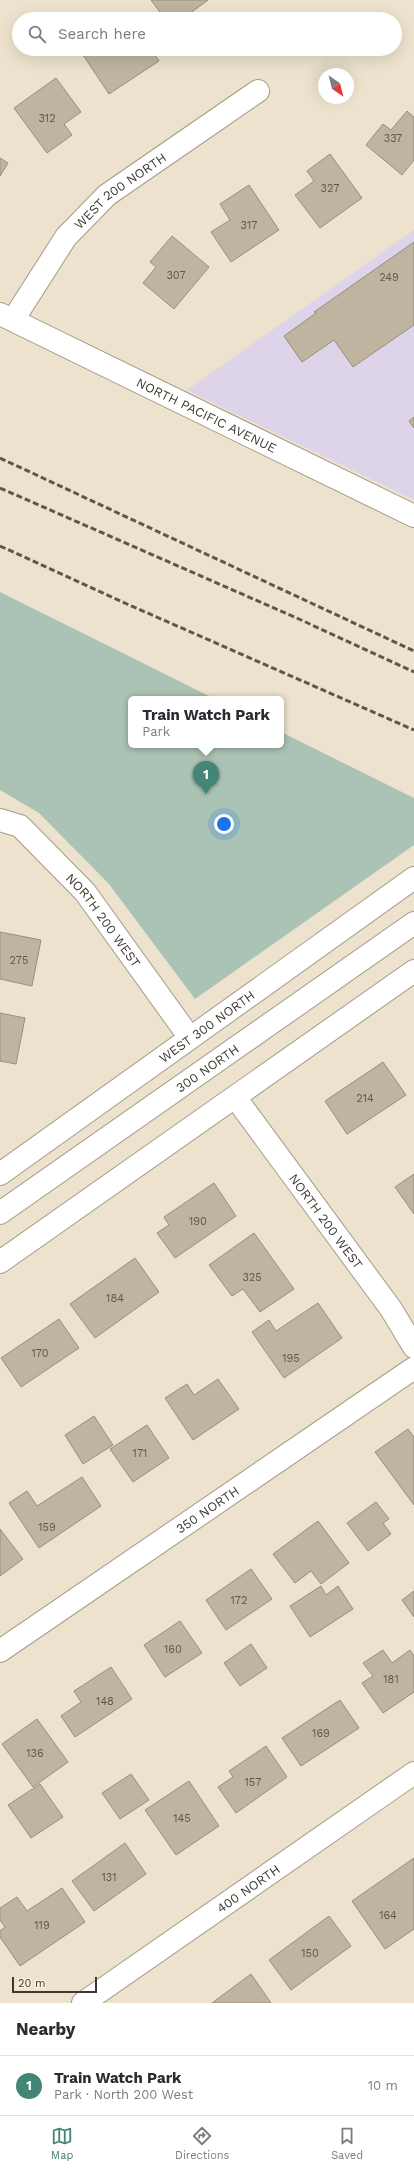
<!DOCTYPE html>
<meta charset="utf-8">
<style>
body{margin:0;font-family:"Work Sans",sans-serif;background:#f2f2f3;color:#2b2b33}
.compass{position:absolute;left:318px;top:68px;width:36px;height:36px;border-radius:50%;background:#fff;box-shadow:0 4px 16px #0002;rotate:145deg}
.scale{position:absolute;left:12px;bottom:10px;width:85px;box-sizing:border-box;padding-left:4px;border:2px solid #3d3931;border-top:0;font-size:11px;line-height:14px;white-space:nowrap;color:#3d3931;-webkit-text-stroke:3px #f9efda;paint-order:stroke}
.you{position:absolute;left:224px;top:824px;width:14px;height:14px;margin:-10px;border:3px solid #fff;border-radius:50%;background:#1a73e8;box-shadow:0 0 0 6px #1a73e833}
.badge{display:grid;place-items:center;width:26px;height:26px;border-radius:50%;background:#438576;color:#fff;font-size:13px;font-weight:700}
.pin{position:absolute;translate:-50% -33px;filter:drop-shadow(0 1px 2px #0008)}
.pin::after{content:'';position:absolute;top:21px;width:14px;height:12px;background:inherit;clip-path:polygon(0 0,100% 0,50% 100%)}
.popup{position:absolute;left:128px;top:696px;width:156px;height:52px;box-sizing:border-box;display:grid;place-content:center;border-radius:6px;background:#fff;filter:drop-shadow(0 1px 3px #0005);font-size:13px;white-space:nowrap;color:#7c7c81}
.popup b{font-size:15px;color:#2b2b33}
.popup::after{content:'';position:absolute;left:50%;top:100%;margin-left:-8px;border:8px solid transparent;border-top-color:#fff}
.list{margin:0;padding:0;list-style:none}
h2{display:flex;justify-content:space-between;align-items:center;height:52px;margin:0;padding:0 16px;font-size:17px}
h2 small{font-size:13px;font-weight:400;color:#7c7c81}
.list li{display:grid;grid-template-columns:26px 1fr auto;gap:12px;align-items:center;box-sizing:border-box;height:60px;padding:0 16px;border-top:1px solid #e1e1e2}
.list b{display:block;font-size:15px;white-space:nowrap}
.list p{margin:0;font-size:13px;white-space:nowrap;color:#7c7c81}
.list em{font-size:13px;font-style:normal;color:#7c7c81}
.icon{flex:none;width:22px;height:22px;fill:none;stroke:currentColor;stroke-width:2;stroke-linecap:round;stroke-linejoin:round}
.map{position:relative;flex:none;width:414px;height:2003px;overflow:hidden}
.search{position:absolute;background:#fff;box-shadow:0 4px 16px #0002;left:12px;right:12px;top:12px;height:44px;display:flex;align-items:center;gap:10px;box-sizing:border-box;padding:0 14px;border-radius:22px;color:#7c7c81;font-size:15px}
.sheet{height:112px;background:#fff}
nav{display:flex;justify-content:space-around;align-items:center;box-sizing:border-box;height:56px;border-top:1px solid #e1e1e2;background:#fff;font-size:11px;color:#7c7c81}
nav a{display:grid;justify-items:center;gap:2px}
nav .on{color:#438576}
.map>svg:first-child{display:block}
.commercial{fill:#ded4e9}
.green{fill:#abc3b4}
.building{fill:#beb49f;stroke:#988f7b}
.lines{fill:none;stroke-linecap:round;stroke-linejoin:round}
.minor-casing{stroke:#a49b87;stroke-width:24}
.secondary-casing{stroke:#a49b87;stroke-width:24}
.minor{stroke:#fff;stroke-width:22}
.secondary{stroke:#fff;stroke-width:22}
.rail{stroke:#5d584e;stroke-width:3;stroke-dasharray:6 3;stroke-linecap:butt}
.labels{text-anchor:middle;stroke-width:4;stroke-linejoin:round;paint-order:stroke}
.number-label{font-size:11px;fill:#5d584c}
.street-label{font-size:13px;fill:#3d3931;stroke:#f9efda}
</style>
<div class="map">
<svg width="414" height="2003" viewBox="0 0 414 2003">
<rect width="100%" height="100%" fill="#ece2cd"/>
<!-- commercial -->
<polygon class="commercial" points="414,230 414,500 187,390"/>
<!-- green -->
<polygon class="green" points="0,592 215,699 131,699 131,745 281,745 281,732 414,798 414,845 195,999 109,884 39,813 0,790"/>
<!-- building -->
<g class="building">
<polygon points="151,0 208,0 182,19 165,19"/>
<polygon points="85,49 151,49 159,61 109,94 81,52"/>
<polygon points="56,78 81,112 64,124 72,135 47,153 14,108"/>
<polygon points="407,111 414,117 414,160 402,175 366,145 383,124 391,130"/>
<polygon points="330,154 362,198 320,228 295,195 314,181 307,171"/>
<polygon points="0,158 8,163 0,176"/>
<polygon points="249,185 279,230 231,262 211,232 230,220 220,204"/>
<polygon points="172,236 209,267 174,309 143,283 156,267 150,262"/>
<polygon points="414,242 414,325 353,367 334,340 302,362 284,336 316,313 314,312"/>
<polygon points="414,417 414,428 409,421"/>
<polygon points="0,932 41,940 32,986 0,979"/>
<polygon points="0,1013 25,1018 16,1064 0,1061"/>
<polygon points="383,1062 406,1095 347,1134 325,1101"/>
<polygon points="414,1174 414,1214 395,1187"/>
<polygon points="214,1183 236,1216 175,1258 157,1233 169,1225 164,1217"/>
<polygon points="254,1233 294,1289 260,1312 243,1289 232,1296 209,1265"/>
<polygon points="135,1258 159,1292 95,1338 70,1304"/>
<polygon points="318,1303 342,1338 284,1378 252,1332 269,1320 276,1331"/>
<polygon points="59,1319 79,1348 21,1387 1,1358"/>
<polygon points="218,1379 239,1409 193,1440 165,1398 187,1384 194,1395"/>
<polygon points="94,1416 113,1445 83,1464 65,1435"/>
<polygon points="147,1425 169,1458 133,1482 110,1449"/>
<polygon points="408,1429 414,1437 414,1505 375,1452"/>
<polygon points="82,1477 101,1506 39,1548 9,1503 27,1491 37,1506"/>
<polygon points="376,1502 389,1519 383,1523 391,1534 368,1551 347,1523"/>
<polygon points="318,1521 349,1563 321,1584 311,1571 295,1583 273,1554"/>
<polygon points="0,1529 23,1559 0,1576"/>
<polygon points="251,1569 272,1599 226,1630 206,1600"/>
<polygon points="321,1586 326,1595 338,1586 353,1609 310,1637 290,1606"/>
<polygon points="414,1591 414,1617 402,1600"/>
<polygon points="180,1621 202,1653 165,1677 144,1645"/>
<polygon points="251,1644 267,1668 240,1686 224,1663"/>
<polygon points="383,1650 392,1663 410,1650 414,1656 414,1692 383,1713 362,1683 373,1676 363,1663"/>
<polygon points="111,1667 132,1699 75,1737 61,1716 81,1702 74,1691"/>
<polygon points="340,1700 359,1728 301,1766 282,1738"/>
<polygon points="37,1719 68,1762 33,1787 2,1744"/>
<polygon points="266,1746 287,1777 236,1813 218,1787 233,1777 229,1771"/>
<polygon points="131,1774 149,1800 120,1819 102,1793"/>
<polygon points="189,1781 219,1826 176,1855 145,1810"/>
<polygon points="40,1784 63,1817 31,1838 8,1805"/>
<polygon points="125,1843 146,1874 94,1911 72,1881"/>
<polygon points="414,1858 414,1929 385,1949 352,1901"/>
<polygon points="62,1888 85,1922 20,1966 0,1937 0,1931 5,1927 0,1920 0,1908 17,1897 27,1911"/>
<polygon points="329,1916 351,1946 291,1990 269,1960"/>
<polygon points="251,1974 271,2003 212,2003"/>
</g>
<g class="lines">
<!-- minor casing -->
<g class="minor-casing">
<g id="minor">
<path id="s1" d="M0 314 414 516"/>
<path id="s2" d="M13 320 66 237 107 195 258 91"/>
<path id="s3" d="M0 820 20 826 85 892 190 1038"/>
<path id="s4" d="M235 1097 391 1309 414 1347"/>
<path id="s5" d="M0 1174 414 878"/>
<polyline points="0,1262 414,971"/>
<path id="s6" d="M0 1651 414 1368"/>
<path id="s7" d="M83 2003 414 1773"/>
</g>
</g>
<!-- secondary casing -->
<g class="secondary-casing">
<g id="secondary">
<path id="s8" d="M0 1213 414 923"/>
</g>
</g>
<!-- minor -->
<use href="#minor" class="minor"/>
<!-- secondary -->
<use href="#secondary" class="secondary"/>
<!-- rail -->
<g class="rail">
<polyline points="0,458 414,651"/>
<polyline points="0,488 299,619 414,672"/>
<polyline points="0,546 127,604 414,730"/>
</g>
</g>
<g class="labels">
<!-- number labels -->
<g class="number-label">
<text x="47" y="122">312</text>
<text x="393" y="142">337</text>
<text x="330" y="192">327</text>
<text x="249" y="229">317</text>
<text x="176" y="279">307</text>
<text x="389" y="281">249</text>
<text x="19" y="964">275</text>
<text x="365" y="1102">214</text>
<text x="198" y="1225">190</text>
<text x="252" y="1281">325</text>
<text x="115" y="1302">184</text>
<text x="40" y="1357">170</text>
<text x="291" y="1362">195</text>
<text x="140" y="1457">171</text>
<text x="47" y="1531">159</text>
<text x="239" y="1604">172</text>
<text x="173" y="1653">160</text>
<text x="391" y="1683">181</text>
<text x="105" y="1705">148</text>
<text x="321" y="1737">169</text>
<text x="35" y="1757">136</text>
<text x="253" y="1786">157</text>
<text x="182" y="1822">145</text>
<text x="109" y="1881">131</text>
<text x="388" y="1919">164</text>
<text x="42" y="1929">119</text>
<text x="310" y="1957">150</text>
</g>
<!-- street labels -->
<g class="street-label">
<text dy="5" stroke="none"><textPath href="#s2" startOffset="170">WEST 200 NORTH</textPath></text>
<text dy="5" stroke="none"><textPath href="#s1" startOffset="230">NORTH PACIFIC AVENUE</textPath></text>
<text dy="5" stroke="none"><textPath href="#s3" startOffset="147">NORTH 200 WEST</textPath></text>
<text dy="5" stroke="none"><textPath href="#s5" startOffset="254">WEST 300 NORTH</textPath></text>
<text dy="5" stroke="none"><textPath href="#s8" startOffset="253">300 NORTH</textPath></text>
<text dy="5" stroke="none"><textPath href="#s4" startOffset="154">NORTH 200 WEST</textPath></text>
<text dy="5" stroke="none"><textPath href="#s6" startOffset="251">350 NORTH</textPath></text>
<text dy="5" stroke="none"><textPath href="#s7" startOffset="201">400 NORTH</textPath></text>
</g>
</g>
</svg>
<svg class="compass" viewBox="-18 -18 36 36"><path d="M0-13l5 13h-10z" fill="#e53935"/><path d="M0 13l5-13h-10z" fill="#7c7c81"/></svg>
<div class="scale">20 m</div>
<div class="you"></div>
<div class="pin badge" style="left:206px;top:794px">1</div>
<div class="popup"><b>Train Watch Park</b>Park</div>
<div class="search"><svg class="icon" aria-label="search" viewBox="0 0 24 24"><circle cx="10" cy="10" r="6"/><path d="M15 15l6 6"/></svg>Search here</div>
</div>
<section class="sheet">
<h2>Nearby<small></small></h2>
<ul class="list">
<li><span class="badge">1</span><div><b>Train Watch Park</b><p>Park · North 200 West</p></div><em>10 m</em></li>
</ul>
</section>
<nav>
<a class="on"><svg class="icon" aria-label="map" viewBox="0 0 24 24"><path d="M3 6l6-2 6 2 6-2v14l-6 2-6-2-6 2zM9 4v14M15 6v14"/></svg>Map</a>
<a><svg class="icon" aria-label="directions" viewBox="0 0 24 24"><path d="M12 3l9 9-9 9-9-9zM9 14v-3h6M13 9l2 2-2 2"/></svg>Directions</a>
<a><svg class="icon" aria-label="saved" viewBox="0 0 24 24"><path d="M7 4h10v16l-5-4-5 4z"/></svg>Saved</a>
</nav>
